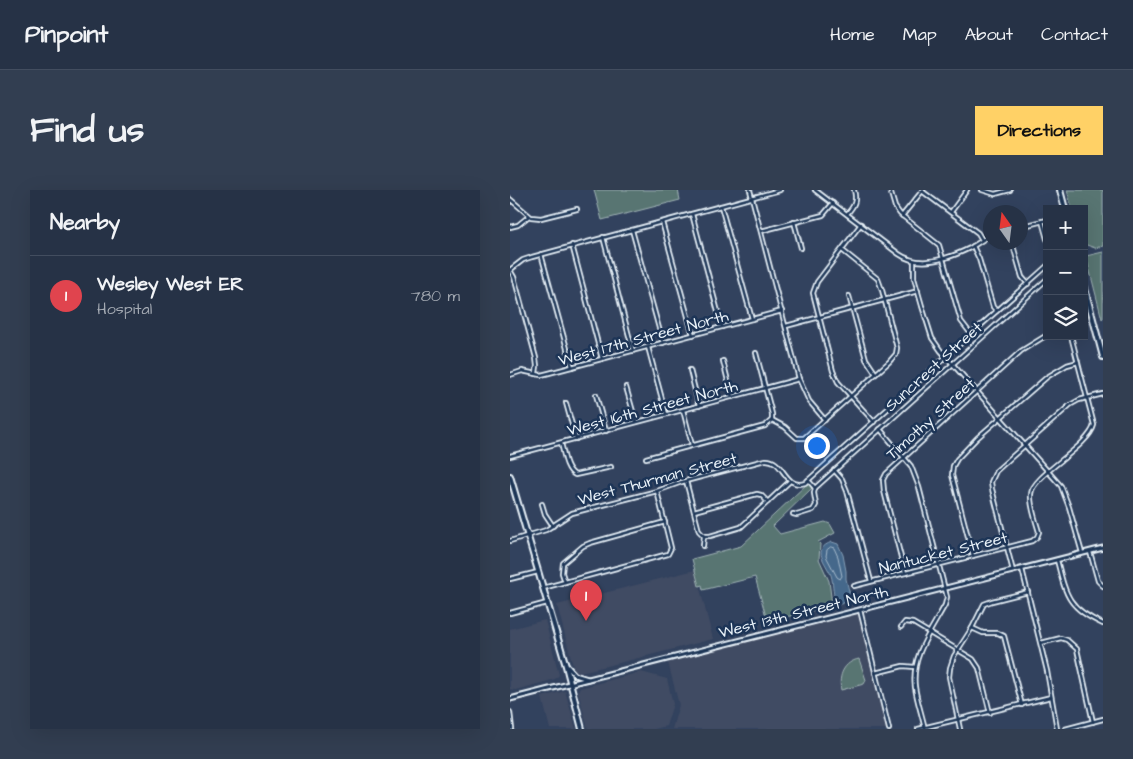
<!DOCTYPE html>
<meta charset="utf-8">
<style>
body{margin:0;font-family:"Architects Daughter",sans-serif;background:#323e51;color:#f1f3f6}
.controls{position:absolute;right:15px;top:15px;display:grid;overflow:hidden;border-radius:0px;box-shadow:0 5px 20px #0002}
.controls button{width:45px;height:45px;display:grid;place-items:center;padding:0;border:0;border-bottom:1px solid #424d5f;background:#263246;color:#f1f3f6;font:25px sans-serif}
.compass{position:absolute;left:473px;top:15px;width:45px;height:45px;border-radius:50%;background:#263246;box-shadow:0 5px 20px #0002;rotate:346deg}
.you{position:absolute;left:306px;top:255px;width:18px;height:18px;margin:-12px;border:4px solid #fff;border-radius:50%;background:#1a73e8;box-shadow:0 0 0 8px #1a73e833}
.badge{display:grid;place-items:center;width:32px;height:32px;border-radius:50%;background:#ffd166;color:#fff;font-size:16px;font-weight:700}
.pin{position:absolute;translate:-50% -41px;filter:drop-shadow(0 1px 2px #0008)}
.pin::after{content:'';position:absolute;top:26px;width:18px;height:15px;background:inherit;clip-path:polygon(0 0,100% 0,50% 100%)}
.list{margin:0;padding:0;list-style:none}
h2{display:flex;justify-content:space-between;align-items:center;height:65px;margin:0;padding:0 20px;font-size:21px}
h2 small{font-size:16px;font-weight:400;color:#a4aab3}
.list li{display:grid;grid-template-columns:32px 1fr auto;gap:15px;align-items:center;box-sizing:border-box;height:80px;padding:0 20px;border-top:1px solid #424d5f}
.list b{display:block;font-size:19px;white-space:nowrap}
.list p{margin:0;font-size:16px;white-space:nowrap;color:#a4aab3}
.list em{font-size:16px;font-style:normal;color:#a4aab3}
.icon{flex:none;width:28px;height:28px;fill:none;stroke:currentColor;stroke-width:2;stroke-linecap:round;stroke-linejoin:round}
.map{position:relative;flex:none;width:593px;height:539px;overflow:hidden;border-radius:0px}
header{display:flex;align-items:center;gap:30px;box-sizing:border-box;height:70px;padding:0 25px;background:#263246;border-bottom:1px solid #424d5f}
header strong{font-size:24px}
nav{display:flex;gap:28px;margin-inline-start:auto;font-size:18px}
.intro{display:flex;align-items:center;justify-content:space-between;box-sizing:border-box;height:120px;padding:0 30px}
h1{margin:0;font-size:35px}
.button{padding:12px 22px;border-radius:0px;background:#ffd166;color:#111;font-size:18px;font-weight:700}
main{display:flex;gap:30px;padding:0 30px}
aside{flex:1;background:#263246;border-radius:0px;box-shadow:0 5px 20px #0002}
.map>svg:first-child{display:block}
.built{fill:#414b63}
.green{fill:#597572;stroke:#a0b3b5}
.water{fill:#44688b;stroke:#869fb7}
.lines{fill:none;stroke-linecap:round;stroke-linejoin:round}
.shore{stroke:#a6bacc;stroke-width:1}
.minor-casing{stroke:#e8f1f8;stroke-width:6}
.tertiary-casing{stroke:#e8f1f8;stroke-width:7}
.secondary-casing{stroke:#e8f1f8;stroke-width:8}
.minor{stroke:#1d3557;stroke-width:2.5}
.tertiary{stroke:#1d3557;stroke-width:3}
.secondary{stroke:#1d3557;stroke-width:4}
.labels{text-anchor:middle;stroke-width:5;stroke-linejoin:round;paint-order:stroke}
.street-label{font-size:16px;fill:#e8f1f8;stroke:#1d3557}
</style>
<header>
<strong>Pinpoint</strong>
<nav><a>Home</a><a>Map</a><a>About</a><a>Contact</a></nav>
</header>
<div class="intro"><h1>Find us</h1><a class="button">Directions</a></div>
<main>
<aside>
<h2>Nearby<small></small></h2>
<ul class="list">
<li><span class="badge" style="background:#e0444e">1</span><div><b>Wesley West ER</b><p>Hospital</p></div><em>780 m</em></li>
</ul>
</aside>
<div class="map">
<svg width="593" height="539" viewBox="0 0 593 539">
<rect width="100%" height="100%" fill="#32425e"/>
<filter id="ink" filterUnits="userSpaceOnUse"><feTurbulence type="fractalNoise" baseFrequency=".02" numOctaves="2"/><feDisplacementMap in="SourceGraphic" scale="10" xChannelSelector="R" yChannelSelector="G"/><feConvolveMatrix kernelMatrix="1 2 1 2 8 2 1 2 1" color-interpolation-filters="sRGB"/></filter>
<g filter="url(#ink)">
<!-- built -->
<g class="built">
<polygon points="185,380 203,449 97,476 65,483 47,415"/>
<polygon points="346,423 350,426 377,539 162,539 169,515 158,472"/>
<polygon points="35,430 49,485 45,489 20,496 5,500 0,499 0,439"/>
<polygon points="131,482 157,489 163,514 156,536 144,539 78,539 68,501 70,498"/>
<polygon points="55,501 66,539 40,539 32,507"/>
</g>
<!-- green -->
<g class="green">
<polygon points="84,0 168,0 170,10 92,30"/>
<polygon points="557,0 593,0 593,56 585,58 574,54 574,19 562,19"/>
<polygon points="593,62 593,128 592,129 576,66"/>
<polygon points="298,293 303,297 263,336 270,344 315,332 320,334 325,343 308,352 310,354 309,369 319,391 322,414 320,416 260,431 257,430 245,387 193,400 192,395 189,396 182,369 231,356"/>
<path d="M349 469 356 490 354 494 331 500C328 485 334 472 349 469Z"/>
</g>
<!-- water -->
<path class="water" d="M322 352 328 354 333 365 336 381V389L340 405 338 411 331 414 327 413C322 405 324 395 321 385 316 373 301 359 322 352Z"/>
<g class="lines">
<!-- shore -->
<polygon class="shore" points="321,357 324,358 328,367 332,386 330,389 327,387 316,366 317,360"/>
<!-- minor casing -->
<g class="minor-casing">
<g id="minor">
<polyline points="240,0 289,189 299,211 315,230"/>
<path d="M305 0 389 64C410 79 440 68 460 58 467 54 474 49 480 45"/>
<polyline points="380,0 385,17 390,24 429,55 451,131 461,144"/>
<polyline points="472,0 485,4 500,0"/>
<polyline points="412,1 468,43 472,50"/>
<polyline points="0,9 21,27 31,28 67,19"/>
<polyline points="211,16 242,129"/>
<polyline points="441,22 457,0"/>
<polyline points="182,24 212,137"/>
<path d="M337 24C344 16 347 11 344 0"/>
<polyline points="392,26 413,0"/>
<polyline points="532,31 537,49"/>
<polyline points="152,32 183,145"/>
<polyline points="284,32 291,58"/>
<polyline points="351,34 307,92 303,103 323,181 328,192 364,232"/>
<polyline points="0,37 8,35 19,26"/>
<polyline points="510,37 537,30"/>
<polyline points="122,40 153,153"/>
<polyline points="251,41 313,25 323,13"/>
<polyline points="93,47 123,161"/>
<polyline points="502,52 512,87 518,94"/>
<polyline points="62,55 92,169"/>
<polyline points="463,56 469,69 483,117 487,121"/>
<polyline points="31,64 62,177"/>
<polyline points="404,72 404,88 412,116 422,148 431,161 551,296 559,317 572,363"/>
<polyline points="0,80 13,70 22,67 270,0"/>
<polyline points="0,80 4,87 26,168 27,176 26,183"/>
<polyline points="339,106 356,169 366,184"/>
<polyline points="276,136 408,101"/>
<polyline points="138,157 156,224"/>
<polyline points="246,163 262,224 262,230"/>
<polyline points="213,171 222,207"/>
<polyline points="180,180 189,216"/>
<polyline points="0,185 12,181 31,185 39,183 272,121"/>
<polyline points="116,197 126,232"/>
<polyline points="86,205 96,241"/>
<polyline points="56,213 66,249"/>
<polyline points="173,220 182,255"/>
<polyline points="262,230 275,237 287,248 294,248 379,172 386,164 387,158 372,100 368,89 332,60"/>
<path d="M370 239 401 276 409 297 437 407 435 415C421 441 401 466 405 497 407 511 412 525 415 539"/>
<path d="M51 253C54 263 55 279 65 285L101 277"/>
<polyline points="0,266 289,189"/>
<polyline points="136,268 255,236 262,230"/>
<polyline points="324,280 332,289 337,301 361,391"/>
<polyline points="298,290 305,298"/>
<polyline points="176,291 189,341 194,346 193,356"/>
<polyline points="305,298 537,89"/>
<polyline points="32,314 35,324 43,336"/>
<polyline points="184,321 247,304 251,305 258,312"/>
<polyline points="283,324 287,325 303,320 306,315 304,303 305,298"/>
<polyline points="194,346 200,346 231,337 280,291"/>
<path d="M0 351 36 340 62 323 147 301 172 292 255 270C274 268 274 300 295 293L537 76"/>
<polyline points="580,362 588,391 593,396"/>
<polyline points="463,366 442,285 443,276 447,269 467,248 537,187 557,175 568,172"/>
<path d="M547 370C556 406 558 418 593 434"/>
<polyline points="512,379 537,481 547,539"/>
<polyline points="503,381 482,299 481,292 486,281 560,215 569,210 593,204"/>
<polyline points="395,383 374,301 373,290 376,284 511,161 537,145"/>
<polyline points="0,389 28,382"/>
<polyline points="55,392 52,383 53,373 73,356 80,353 155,332"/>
<path d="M344 396 522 351 527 347 529 342C526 331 520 316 521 304 522 285 579 257 584 235L561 146"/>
<polyline points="33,398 158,364 161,358 147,301"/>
<polyline points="350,420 379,539"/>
<polyline points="0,423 37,413"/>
<polyline points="391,437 395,432 403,433 463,469 469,478 480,523"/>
<polyline points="462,438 473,443 488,443 494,446 512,515"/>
<polyline points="531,453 551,448 557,450 567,459 583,532"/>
<polyline points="365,483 393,476 405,477"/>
<polyline points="0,522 2,539"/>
<polyline points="408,539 541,507"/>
<polyline points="450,539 439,487 440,478 444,466 462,438 474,414 482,411 518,402"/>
<polyline points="555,539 593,529"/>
</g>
</g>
<!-- tertiary casing -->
<g class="tertiary-casing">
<g id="tertiary">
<polyline points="57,476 65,485 78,489"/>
<polyline points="0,509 593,358"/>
</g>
</g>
<!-- secondary casing -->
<g class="secondary-casing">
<g id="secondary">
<polyline points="550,0 555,19"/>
<polyline points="574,95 593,167"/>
<polyline points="0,286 56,476 72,539"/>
</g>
</g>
<!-- minor -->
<use href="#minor" class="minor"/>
<!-- tertiary -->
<use href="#tertiary" class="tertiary"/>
<!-- secondary -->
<use href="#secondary" class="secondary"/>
</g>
</g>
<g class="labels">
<!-- street labels -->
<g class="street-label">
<text transform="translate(133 147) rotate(-15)" y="6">West 17th Street North</text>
<text transform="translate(423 176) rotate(-42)" y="6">Suncrest Street</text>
<text transform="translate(142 217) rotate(-15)" y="6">West 16th Street North</text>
<text transform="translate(420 228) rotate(-42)" y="6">Timothy Street</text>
<text transform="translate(147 288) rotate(-15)" y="6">West Thurman Street</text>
<text transform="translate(433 362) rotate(-14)" y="6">Nantucket Street</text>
<text transform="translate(293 421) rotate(-14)" y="6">West 13th Street North</text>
</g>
</g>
</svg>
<div class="controls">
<button>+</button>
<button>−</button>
<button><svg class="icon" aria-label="layers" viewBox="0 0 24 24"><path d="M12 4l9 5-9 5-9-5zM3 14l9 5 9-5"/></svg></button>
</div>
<svg class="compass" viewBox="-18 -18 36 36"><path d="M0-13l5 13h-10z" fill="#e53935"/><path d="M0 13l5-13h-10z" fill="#a4aab3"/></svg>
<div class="you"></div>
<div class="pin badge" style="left:76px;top:431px;background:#e0444e">1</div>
</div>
</main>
